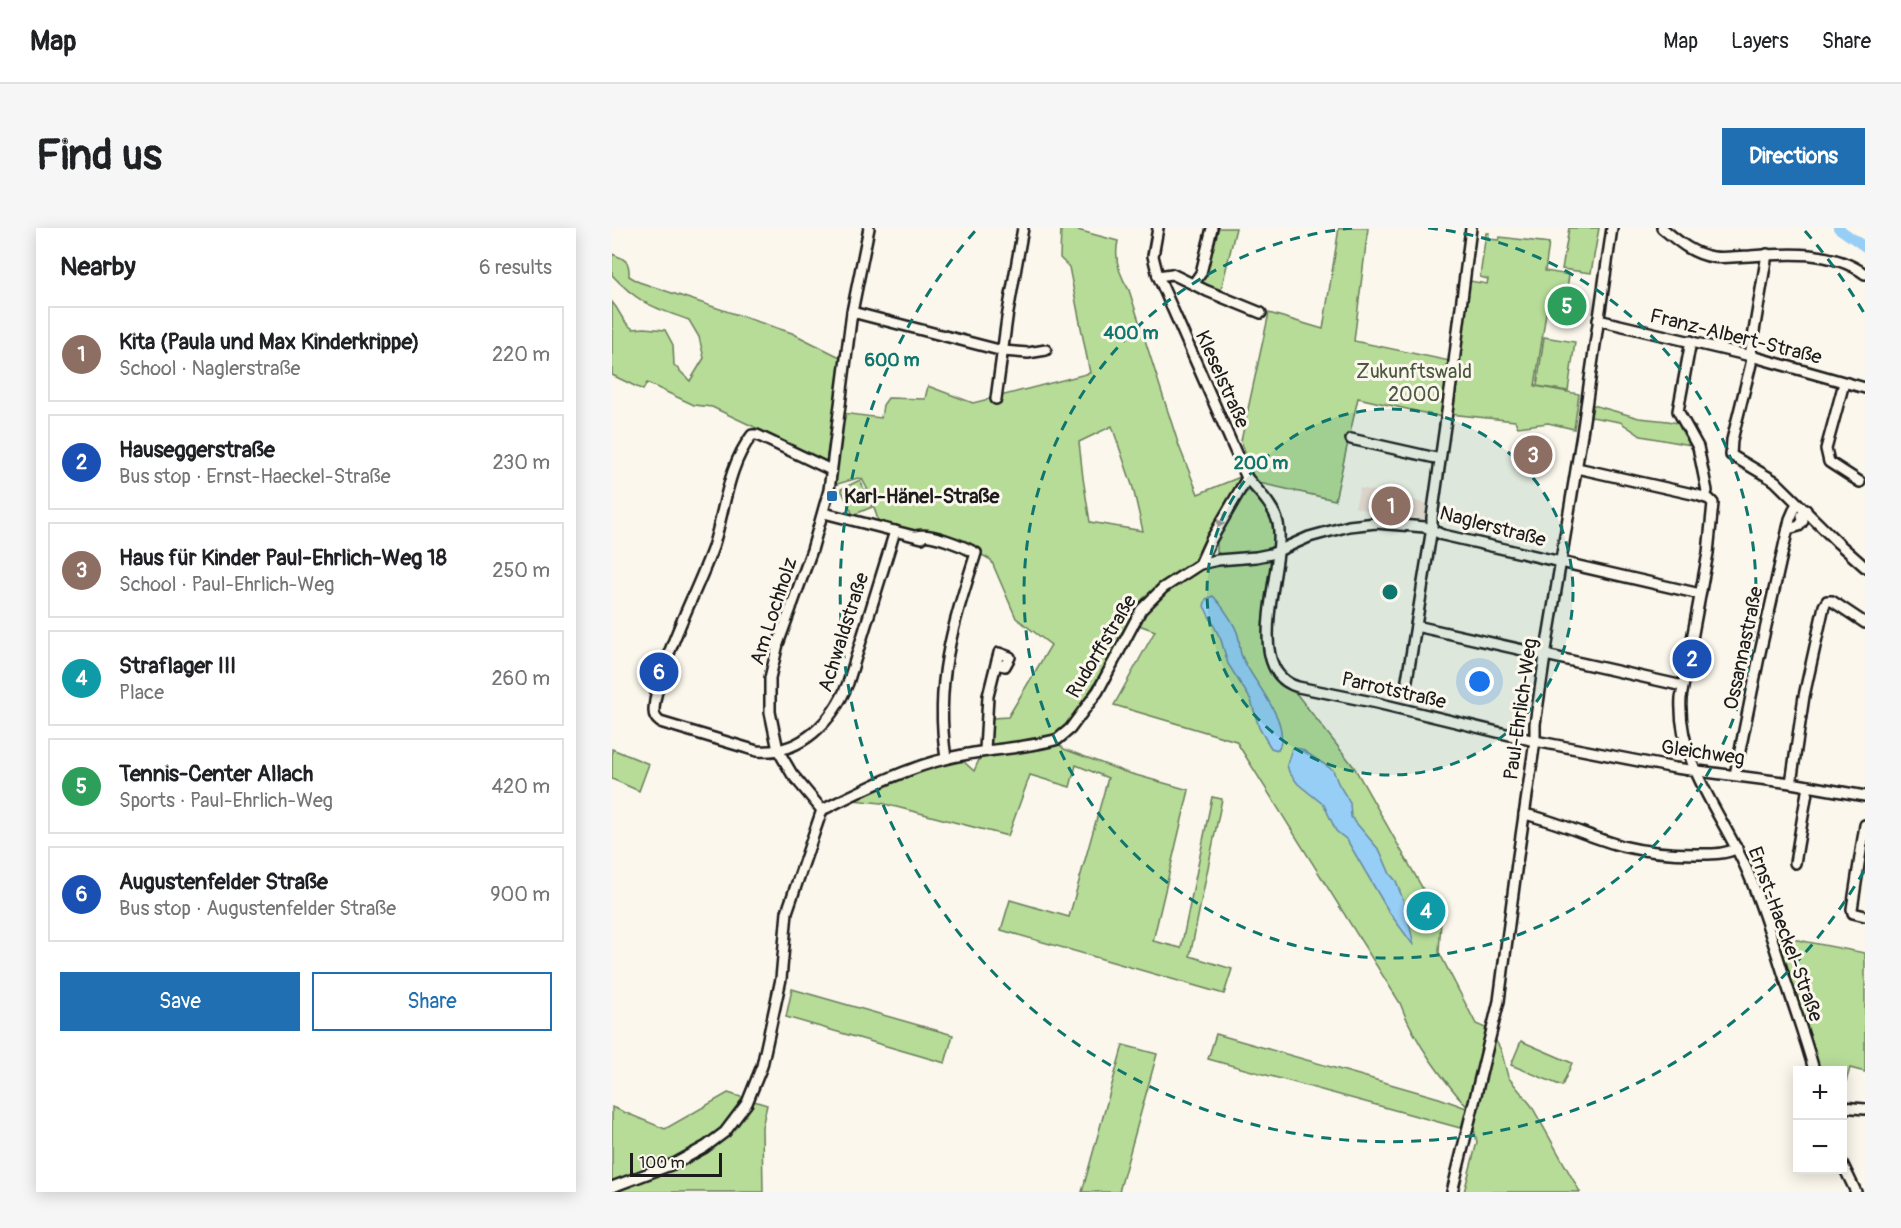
<!DOCTYPE html>
<meta charset="utf-8">
<style>
body{margin:0;font-family:Pangolin,sans-serif;background:#f6f6f6;color:#202124}
.controls{position:absolute;right:18px;bottom:18px;display:grid;overflow:hidden;border-radius:0px;box-shadow:0 3px 15px #0003}
.controls button{width:54px;height:54px;display:grid;place-items:center;padding:0;border:0;border-bottom:2px solid #e0e0e0;background:#fff;color:#202124;font:30px sans-serif}
.scale{position:absolute;left:18px;bottom:15px;width:92px;box-sizing:border-box;padding-left:6px;border:3px solid #1c1c1c;border-top:0;font-size:16px;line-height:21px;white-space:nowrap;color:#1c1c1c;-webkit-text-stroke:4px #fbf7ec;paint-order:stroke}
.you{position:absolute;left:868px;top:454px;width:21px;height:21px;margin:-15px;border:4px solid #fff;border-radius:50%;background:#1a73e8;box-shadow:0 0 0 9px #1a73e833}
.badge{display:grid;place-items:center;width:39px;height:39px;border-radius:50%;background:#1f6fb2;color:#fff;font-size:20px;font-weight:700}
.pin{position:absolute;translate:-50% -50%;border:3px solid #fff;box-shadow:0 2px 6px #0006}
.list{margin:0;padding:0;list-style:none}
h2{display:flex;justify-content:space-between;align-items:center;height:78px;margin:0;padding:0 24px;font-size:26px}
h2 small{font-size:20px;font-weight:400;color:#757577}
.list li{display:grid;grid-template-columns:39px 1fr auto;gap:18px;align-items:center;box-sizing:border-box;height:96px;margin:0 12px 12px;padding:0 12px;border:2px solid #e0e0e0;border-radius:0px}
.list b{display:block;font-size:22px;white-space:nowrap}
.list p{margin:0;font-size:20px;white-space:nowrap;color:#757577}
.list em{font-size:20px;font-style:normal;color:#757577}
.actions{display:flex;gap:12px;padding:18px 24px}
.actions a{flex:1;padding:14px 0;border:2px solid #1f6fb2;border-radius:0px;text-align:center;font-size:21px;color:#1f6fb2}
.actions .main{background:#1f6fb2;color:#fff}
.map{position:relative;flex:none;width:1253px;height:964px;overflow:hidden;border-radius:0px}
header{display:flex;align-items:center;gap:36px;box-sizing:border-box;height:84px;padding:0 30px;background:#fff;border-bottom:2px solid #e0e0e0}
header strong{font-size:28px}
nav{display:flex;gap:33px;margin-inline-start:auto;font-size:21px}
.intro{display:flex;align-items:center;justify-content:space-between;box-sizing:border-box;height:144px;padding:0 36px}
h1{margin:0;font-size:42px}
.button{padding:15px 27px;border-radius:0px;background:#1f6fb2;color:#fff;font-size:21px;font-weight:700}
main{display:flex;gap:36px;padding:0 36px}
aside{flex:1;background:#fff;border-radius:0px;box-shadow:0 3px 15px #0003}
.map>svg:first-child{display:block}
.built{fill:#f6e2d8}
.green{fill:#b6dc98;stroke:#697c5a;stroke-width:1.5;fill-rule:evenodd}
.water{fill:#97cef6;stroke:#66879f;stroke-width:1.5}
.lines{fill:none;stroke-linecap:round;stroke-linejoin:round}
.river{stroke:#97cef6;stroke-width:10}
.minor-casing{stroke:#1c1c1c;stroke-width:14}
.minor{stroke:#fbf7ec;stroke-width:9}
.oneway{fill:#97948e}
.ring{fill:none;stroke:#0f766e;stroke-width:3;stroke-dasharray:10 8}
.poi-dot{fill:#1f6fb2;stroke:#fbf7ec;stroke-width:2}
.labels{text-anchor:middle;stroke-width:6;stroke-linejoin:round;paint-order:stroke}
.street-label{font-size:20px;fill:#1c1c1c;stroke:#fbf7ec}
.park-label{font-size:20px;fill:#4a5641;stroke:#fbf7ec}
.poi-label{font-size:20px;font-weight:bold;fill:#1c1c1c;stroke:#fbf7ec;text-anchor:start}
.centre{fill:#0f766e;stroke:#fbf7ec;stroke-width:3}
.ring-label{font-size:18px;text-anchor:middle;font-weight:bold;fill:#0f766e;stroke:#fbf7ec;stroke-width:6;stroke-linejoin:round;paint-order:stroke}
</style>
<header>
<strong>Map</strong>
<nav><a>Map</a><a>Layers</a><a>Share</a></nav>
</header>
<div class="intro"><h1>Find us</h1><a class="button">Directions</a></div>
<main>
<aside>
<h2>Nearby<small>6 results</small></h2>
<ul class="list">
<li><span class="badge" style="background:#8d6e63">1</span><div><b>Kita (Paula und Max Kinderkrippe)</b><p>School · Naglerstraße</p></div><em>220 m</em></li>
<li><span class="badge" style="background:#1a4fb4">2</span><div><b>Hauseggerstraße</b><p>Bus stop · Ernst-Haeckel-Straße</p></div><em>230 m</em></li>
<li><span class="badge" style="background:#8d6e63">3</span><div><b>Haus für Kinder Paul-Ehrlich-Weg 18</b><p>School · Paul-Ehrlich-Weg</p></div><em>250 m</em></li>
<li><span class="badge" style="background:#0f9aa8">4</span><div><b>Straflager III</b><p>Place</p></div><em>260 m</em></li>
<li><span class="badge" style="background:#2e9e5b">5</span><div><b>Tennis-Center Allach</b><p>Sports · Paul-Ehrlich-Weg</p></div><em>420 m</em></li>
<li><span class="badge" style="background:#1a4fb4">6</span><div><b>Augustenfelder Straße</b><p>Bus stop · Augustenfelder Straße</p></div><em>900 m</em></li>
</ul>
<div class="actions"><a class="main">Save</a><a>Share</a></div>
</aside>
<div class="map">
<svg width="1253" height="964" viewBox="0 0 1253 964">
<rect width="100%" height="100%" fill="#fbf7ec"/>
<filter id="ink" filterUnits="userSpaceOnUse"><feTurbulence type="fractalNoise" baseFrequency=".0167" numOctaves="2"/><feDisplacementMap in="SourceGraphic" scale="12" xChannelSelector="R" yChannelSelector="G"/><feConvolveMatrix kernelMatrix="1 2 1 2 8 2 1 2 1" color-interpolation-filters="sRGB"/></filter>
<g filter="url(#ink)">
<!-- built -->
<polygon class="built" points="748,260 816,276 814,290 811,292 799,289 797,294 743,279"/>
<!-- green -->
<g class="green">
<path d="M449 0H458L506 13C502 30 508 48 517 62L567 218 586 266 628 249 630 255 589 325 582 335 590 338 664 325 653 420 682 460 683 464 742 539 829 693 827 724 864 796 878 802 889 822 896 849 919 877 968 964H852L865 914 858 884 852 901 596 831 604 806 827 870 857 881C829 849 803 815 788 775L624 513 502 477 543 403 519 394 462 490 448 507 378 519 380 490 396 489 439 417 404 390 379 332 354 318 268 298 257 264 250 251 246 250 222 257 230 185 269 190 271 177 276 170 313 171 316 158 361 175 478 145 457 39 448 30ZM500 198 521 260 531 303 478 294 471 250 467 214Z"/>
<polygon points="604,0 624,0 608,66 589,56"/>
<polygon points="727,0 756,0 742,113 838,133 830,189 746,170 723,272 643,254 629,213 657,85 711,101"/>
<polygon points="957,0 987,0 979,45 950,41"/>
<polygon points="874,5 877,5 876,11 887,12 888,9 937,15 933,43 957,47 954,67 937,65 923,158 967,166 962,201 936,195 906,199 903,193 838,186 858,53 875,56 876,51 868,49"/>
<path d="M0 26C13 31 18 33 17 48L27 54 180 105 230 130 214 233 100 179 82 177 35 155 31 162 0 147V74C10 85 8 92 21 101L33 100 53 102 61 117 62 137 78 153 92 130 87 109 77 92C41 79 27 76 0 47Z"/>
<polygon points="932,109 963,114 956,163 925,158"/>
<polygon points="981,177 1027,190 1056,193 1084,199 1078,217 1029,208 1008,194 979,189"/>
<polygon points="248,252 260,279 241,287 229,261"/>
<path d="M639 261C659 284 664 290 666 321L659 324 613 329 605 324V316L601 314 626 271Z"/>
<polygon points="446,515 452,521 513,544 577,562 541,713 569,720 600,569 610,571 578,728 620,741 612,766 389,702 398,672 457,689 496,550 464,537 458,559 418,547 396,608 269,575 242,572 329,535 341,524 362,543 370,525"/>
<polygon points="0,521 37,536 27,563 0,551"/>
<polygon points="1165,708 1253,725 1253,844 1238,840 1231,864 1230,842 1207,842"/>
<polygon points="180,761 341,807 333,835 174,789"/>
<polygon points="909,813 960,835 950,858 899,837"/>
<polygon points="511,817 545,826 507,964 470,964"/>
<polygon points="116,865 155,877 150,899 151,964 0,964 0,879 53,901"/>
</g>
<!-- water -->
<g class="water">
<path d="M601 368C609 376 623 396 626 407 628 413 627 420 629 426 638 452 682 494 666 522L659 520 647 500 639 472 616 436 609 412 592 378 594 371Z"/>
<polygon points="680,520 689,521 721,542 726,555 738,575 739,589 768,623 778,646 784,653 794,680 802,718 777,684 735,612 724,603 712,577 686,556 677,544 675,537"/>
</g>
<g class="lines">
<!-- river -->
<polyline class="river" points="1226,0 1253,19"/>
<!-- minor casing -->
<g class="minor-casing">
<g id="minor">
<path d="M546 0 541 28 546 48 635 250C646 263 662 278 666 295 675 336 627 442 686 459L765 475 923 513 1063 540 1179 555 1253 568"/>
<path d="M1050 0C1066 13 1080 26 1101 29 1112 31 1126 28 1138 28 1177 25 1219 22 1253 46"/>
<polyline points="1155,26 1139,121 1139,136 1120,212 1119,227 1163,253 1226,315 1253,339"/>
<polyline points="546,48 560,46 595,63 649,85"/>
<polyline points="582,55 589,45 600,0"/>
<polyline points="240,84 391,123 416,125 434,122"/>
<polyline points="986,92 1139,128 1253,160"/>
<polyline points="1079,113 1066,183 1086,219 1095,263 1093,269"/>
<polyline points="1232,155 1214,221 1217,234 1248,254"/>
<polyline points="384,171 395,90 411,0"/>
<polyline points="739,211 828,231"/>
<path d="M965 240 1085 267 1097 271 1101 275 1096 325 1069 470C1065 537 1113 589 1137 647 1150 678 1160 710 1170 742 1181 776 1193 809 1202 842"/>
<path d="M219 242 145 207H140C115 239 113 282 101 319 86 361 64 400 51 443 47 455 42 470 42 483 42 488 44 491 48 494L145 523C189 527 221 493 236 455L283 303"/>
<polyline points="212,285 310,310"/>
<polyline points="1176,301 1187,298 1191,293 1190,287 1194,282"/>
<path d="M304 308C318 304 351 318 364 325 341 397 322 454 334 530"/>
<polyline points="588,336 599,312 635,250"/>
<polyline points="804,398 1071,458"/>
<polyline points="795,452 820,300 820,289 841,142 859,0"/>
<polyline points="373,522 376,468 384,436 393,438 398,429 387,425 384,436"/>
<polyline points="1123,547 1147,429 1178,291 1185,275"/>
<polyline points="1179,555 1192,468 1212,378 1215,373 1220,373 1253,395"/>
<path d="M210 582C251 562 293 540 337 530 372 521 413 521 446 511L458 501 486 463 529 382 551 360 588 336 606 332 644 329 659 326 697 309 737 298 764 295 813 299 831 307 1088 366"/>
<polyline points="210,582 180,546 166,522 158,484 158,450 166,416 200,322 217,262 240,84 257,0"/>
<path d="M912 586C945 593 977 609 1010 618 1034 624 1059 626 1084 626 1097 626 1113 627 1125 620"/>
<polyline points="1253,597 1240,681 1241,685 1253,688"/>
<polyline points="1183,635 1196,558"/>
<polyline points="1230,879 1253,881"/>
<polyline points="1230,935 1244,964"/>
<polyline points="0,959 64,935 93,919 113,904 135,875 150,838 169,751 175,684 210,582"/>
<polyline points="840,964 887,773 905,635 923,513 923,496 933,428 970,206 1000,0"/>
</g>
</g>
<!-- minor -->
<use href="#minor" class="minor"/>
</g>
<!-- one-way arrows -->
<defs><path id="oneway-solid" d="M-6-.8H1V-3.2L6.5 0L1 3.2V.8H-6Z" transform="scale(1.5)"/></defs>
<use class="oneway" href="#oneway-solid" transform="translate(610 292) rotate(120)"/>
</g>
<!-- distance rings -->
<circle cx="778" cy="364" r="183" fill="#0f766e" fill-opacity=".12"/>
<g class="ring">
<circle cx="778" cy="364" r="183"/>
<path d="M816 0A366 366 0 1 1 740 0"/>
<path d="M1252 643A550 550 0 1 1 363 3M1193 3A550 550 0 0 1 1252 85"/>
</g>
<!-- markers -->
<rect class="poi-dot" x="214" y="262" width="12" height="12" rx="3"/>
<g class="labels">
<!-- street labels -->
<g class="street-label">
<text transform="translate(1124 108) rotate(14)" y="7">Franz-Albert-Straße</text>
<text transform="translate(611 151) rotate(66)" y="7">Kleselstraße</text>
<text transform="translate(881 298) rotate(15)" y="7">Naglerstraße</text>
<text transform="translate(161 383) rotate(-72)" y="7">Am Lochholz</text>
<text transform="translate(231 404) rotate(-72)" y="7">Achwaldstraße</text>
<text transform="translate(489 418) rotate(-59)" y="7">Rudorffstraße</text>
<text transform="translate(1131 420) rotate(-78)" y="7">Ossannastraße</text>
<text transform="translate(782 462) rotate(13)" y="7">Parrotstraße</text>
<text transform="translate(908 481) rotate(-82)" y="7">Paul-Ehrlich-Weg</text>
<text transform="translate(1091 524) rotate(8)" y="7">Gleichweg</text>
<text transform="translate(1174 706) rotate(70)" y="7">Ernst-Haeckel-Straße</text>
</g>
<!-- park labels -->
<g class="park-label">
<text x="802" y="150">Zukunftswald<tspan x="802" dy="23">2000</tspan></text>
</g>
<!-- poi labels -->
<g class="poi-label">
<text x="232" y="275">Karl-Hänel-Straße</text>
</g>
</g>
<circle cx="778" cy="364" r="9" class="centre"/>
<g class="ring-label">
<text x="519" y="111">400 m</text>
<text x="280" y="138">600 m</text>
<text x="649" y="241">200 m</text>
</g>
</svg>
<div class="controls">
<button>+</button>
<button>−</button>
</div>
<div class="scale">100 m</div>
<div class="you"></div>
<div class="pin badge" style="left:779px;top:278px;background:#8d6e63">1</div>
<div class="pin badge" style="left:1080px;top:431px;background:#1a4fb4">2</div>
<div class="pin badge" style="left:921px;top:227px;background:#8d6e63">3</div>
<div class="pin badge" style="left:814px;top:683px;background:#0f9aa8">4</div>
<div class="pin badge" style="left:955px;top:78px;background:#2e9e5b">5</div>
<div class="pin badge" style="left:47px;top:444px;background:#1a4fb4">6</div>
</div>
</main>
